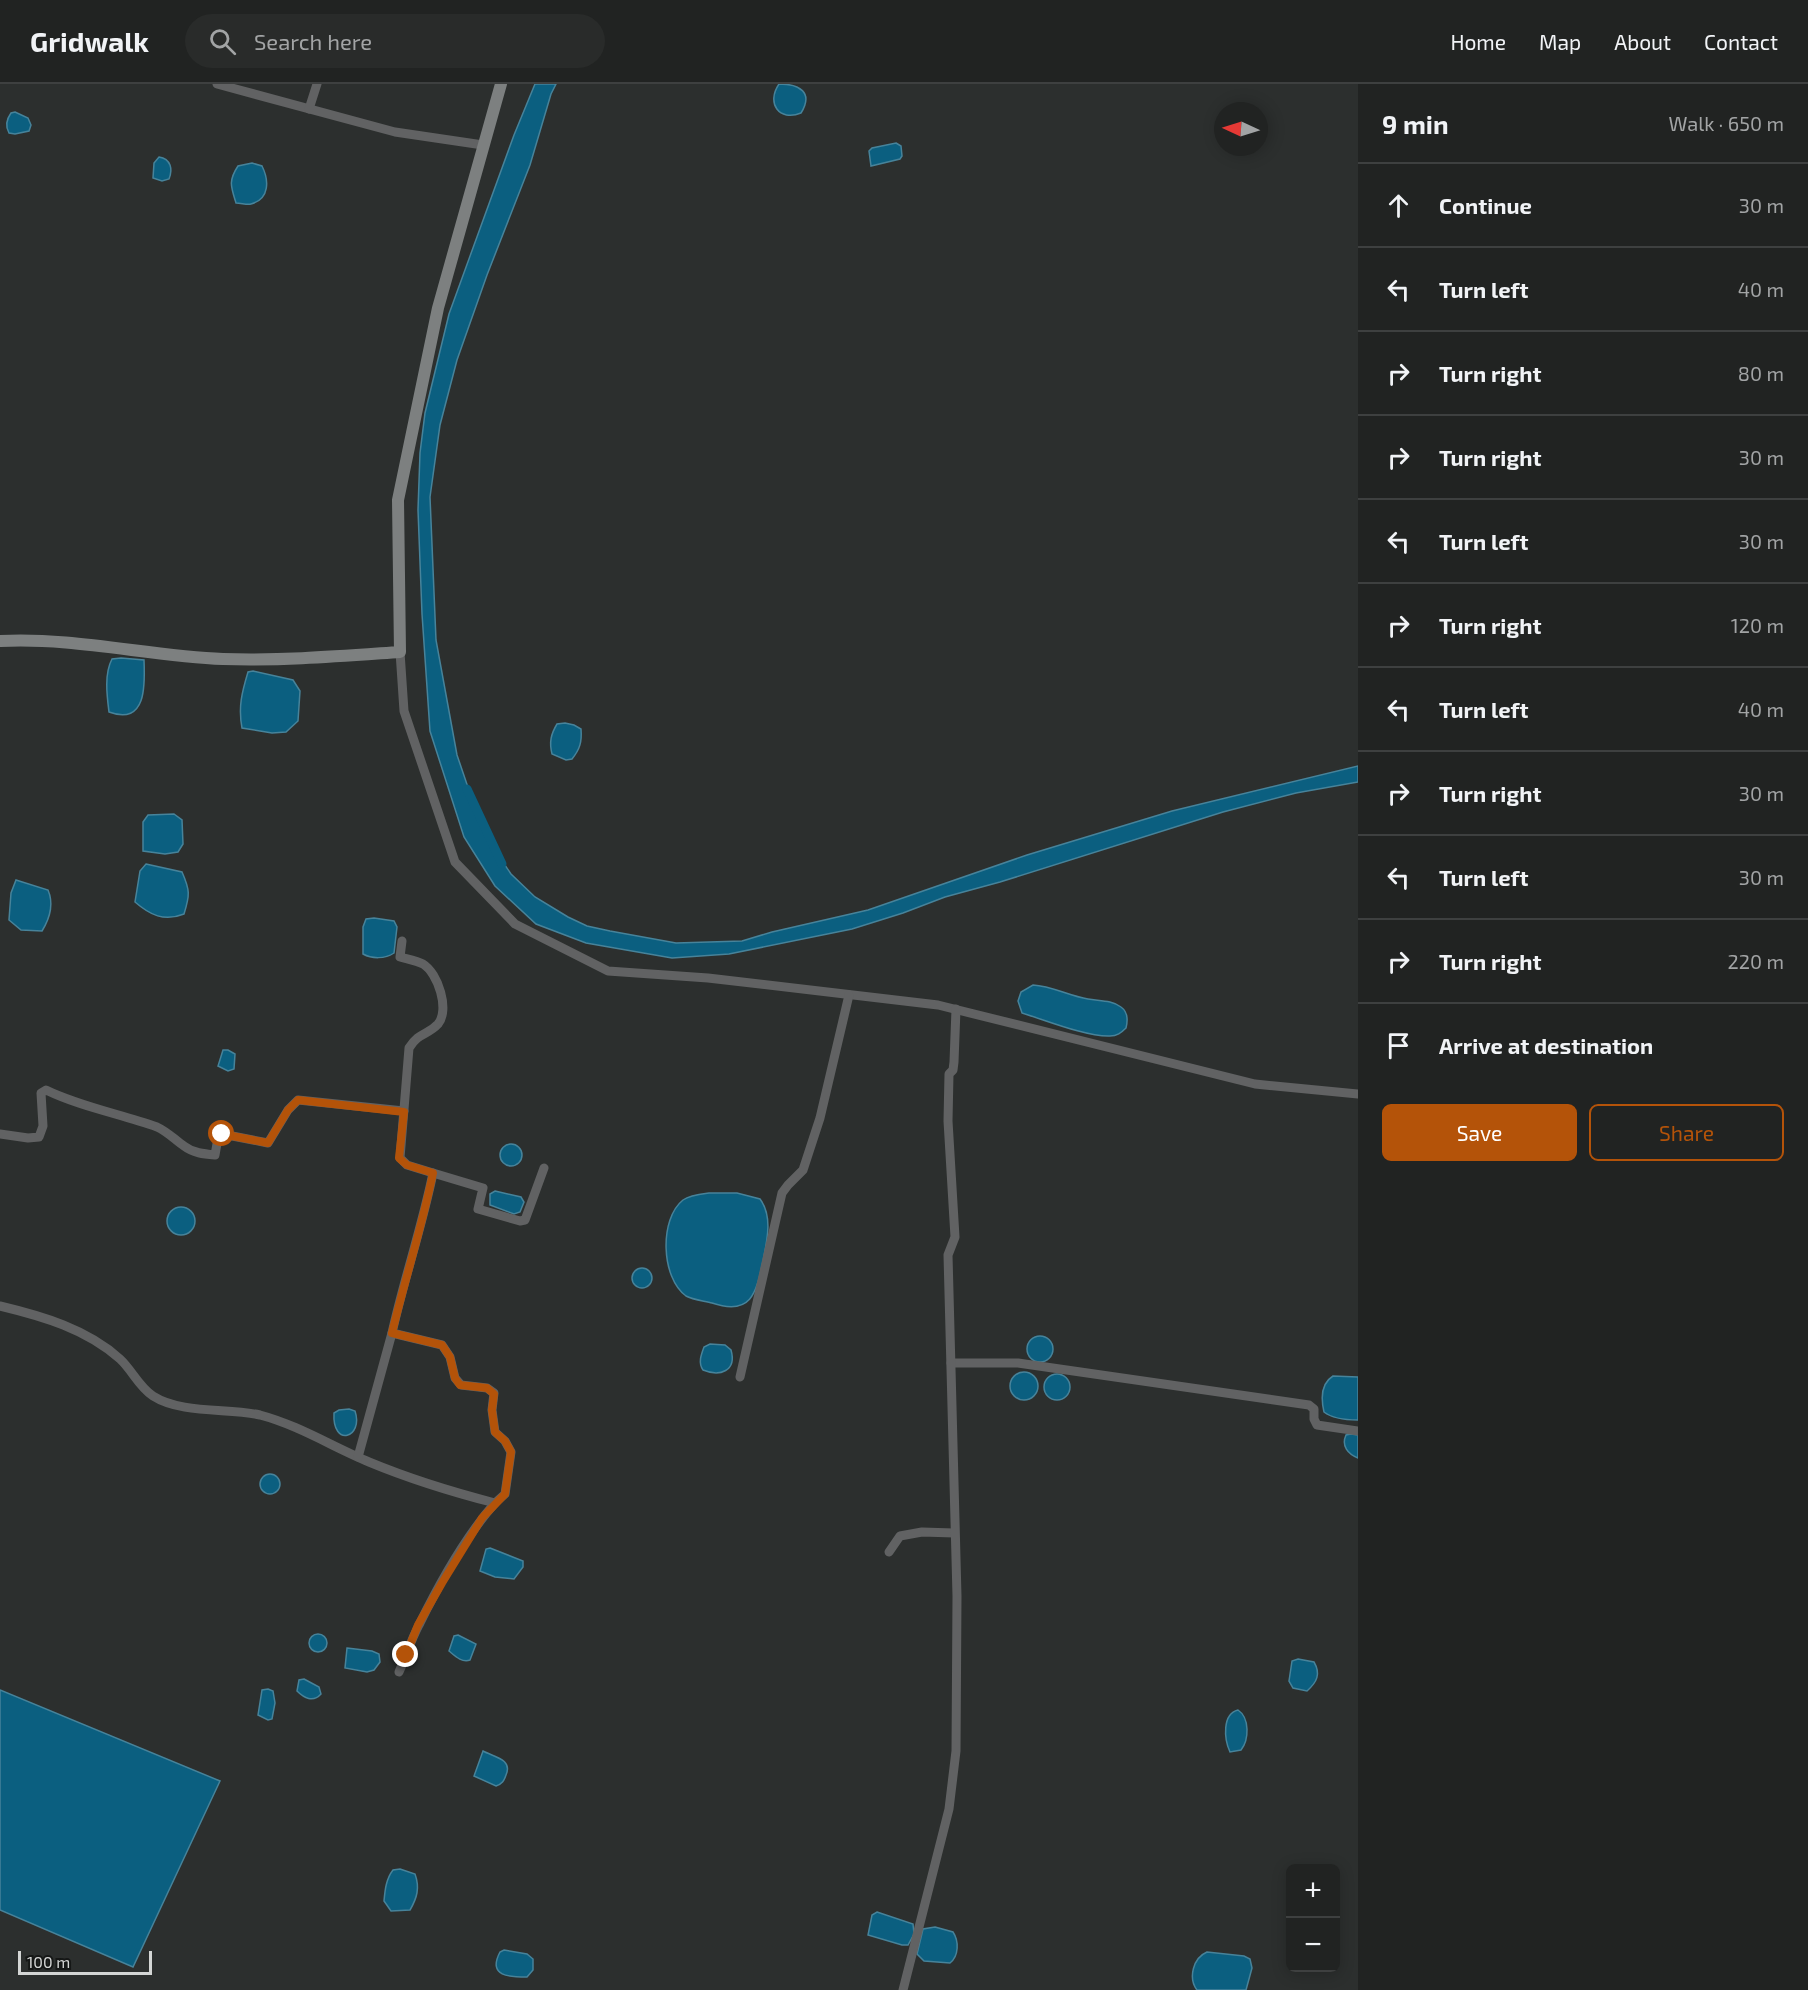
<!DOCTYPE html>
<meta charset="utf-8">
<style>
body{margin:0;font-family:"Exo 2",sans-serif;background:#292b2a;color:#f1f3f6}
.controls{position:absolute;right:18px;bottom:18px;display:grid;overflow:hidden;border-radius:9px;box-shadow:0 3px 15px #0003}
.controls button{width:54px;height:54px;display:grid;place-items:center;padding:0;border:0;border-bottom:2px solid #3e4040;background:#212322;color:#f1f3f6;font:30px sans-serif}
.compass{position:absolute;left:1214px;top:18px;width:54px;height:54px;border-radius:50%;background:#212322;box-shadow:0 3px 15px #0003;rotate:274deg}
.scale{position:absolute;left:18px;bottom:15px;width:134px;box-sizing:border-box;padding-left:6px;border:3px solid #d4d6d5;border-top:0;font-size:16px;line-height:21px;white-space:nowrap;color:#d4d6d5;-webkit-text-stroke:4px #151716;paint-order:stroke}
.stop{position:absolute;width:18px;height:18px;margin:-14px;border:4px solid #b45309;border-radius:50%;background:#fff}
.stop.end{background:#b45309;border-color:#fff;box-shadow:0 2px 6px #0008}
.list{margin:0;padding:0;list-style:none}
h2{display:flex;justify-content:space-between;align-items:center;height:78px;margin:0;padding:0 24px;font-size:26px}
h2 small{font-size:20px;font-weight:400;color:#a2a4a5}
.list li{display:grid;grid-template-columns:39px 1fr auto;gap:18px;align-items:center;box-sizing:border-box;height:84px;padding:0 24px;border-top:2px solid #3e4040}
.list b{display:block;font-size:22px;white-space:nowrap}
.list em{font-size:20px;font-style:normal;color:#a2a4a5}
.actions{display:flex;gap:12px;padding:18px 24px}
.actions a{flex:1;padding:14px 0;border:2px solid #b45309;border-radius:9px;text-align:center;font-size:21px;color:#b45309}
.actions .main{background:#b45309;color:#fff}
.icon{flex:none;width:33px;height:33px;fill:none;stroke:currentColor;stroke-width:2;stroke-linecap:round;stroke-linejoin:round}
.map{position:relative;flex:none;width:1358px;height:1906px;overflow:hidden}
header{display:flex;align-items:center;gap:36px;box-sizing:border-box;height:84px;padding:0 30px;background:#212322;border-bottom:2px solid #3e4040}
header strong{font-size:28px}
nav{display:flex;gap:33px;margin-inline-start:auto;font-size:21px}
.search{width:420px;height:54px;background:#292b2a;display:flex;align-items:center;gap:15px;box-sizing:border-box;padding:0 21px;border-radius:33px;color:#a2a4a5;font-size:22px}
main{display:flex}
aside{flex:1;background:#212322}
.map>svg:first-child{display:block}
.water{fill:#0b5f80;stroke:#47839a;stroke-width:1.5}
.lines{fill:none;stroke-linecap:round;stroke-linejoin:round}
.canal{stroke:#0b5f80;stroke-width:9}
.minor{stroke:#616263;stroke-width:9}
.secondary{stroke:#7d8080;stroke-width:12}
.route{stroke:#b45309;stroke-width:8}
</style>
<header>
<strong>Gridwalk</strong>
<div class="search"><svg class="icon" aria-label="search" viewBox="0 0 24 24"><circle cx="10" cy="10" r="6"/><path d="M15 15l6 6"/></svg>Search here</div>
<nav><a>Home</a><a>Map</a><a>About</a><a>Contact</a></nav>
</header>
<main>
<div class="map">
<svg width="1358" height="1906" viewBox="0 0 1358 1906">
<rect width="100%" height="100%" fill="#2c2f2e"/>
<!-- water -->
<g class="water">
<polygon points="535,0 556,0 551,10 530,81 487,191 457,276 440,341 430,413 436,556 457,671 474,721 490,759 511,790 535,813 568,833 587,842 610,847 676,859 742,857 772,848 868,826 1027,771 1172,727 1358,682 1358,698 1296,709 1223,728 1000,798 945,813 903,829 852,845 729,870 672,874 586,859 536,840 495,802 464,753 430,647 422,530 418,426 420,369 425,329 449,230 514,51"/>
<path d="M779 0C799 0 814 8 801 29 779 38 766 19 779 0Z"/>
<path d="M15 28 28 34 31 41 29 47 15 50 9 49C5 42 6 36 11 29Z"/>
<polygon points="896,59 901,62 902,72 900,75 871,82 869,67 872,64"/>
<path d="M159 73C171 75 173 85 169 95L162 97 153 94 154 79Z"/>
<path d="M252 79 262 82C269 96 270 115 251 120 247 121 241 119 236 119 231 103 228 97 238 82Z"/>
<path d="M121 574 144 576C145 600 147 642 109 628 107 612 104 590 112 575Z"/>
<path d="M253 587 293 596 300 607 298 637 286 648 272 649 242 644C238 623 242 608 248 588Z"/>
<path d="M565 639 574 641 581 645C582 658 580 665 572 675L566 676 552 670C549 658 551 650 557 640Z"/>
<polygon points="174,730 182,736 183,760 178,768 165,770 143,767 143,738 148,731"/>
<path d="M146 780 182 788C190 806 190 811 184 830 164 838 150 831 135 818L140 787Z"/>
<path d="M16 796 48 806C54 820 50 834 42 847L21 846 9 836 11 809Z"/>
<path d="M374 834 394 837 397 843 394 869C385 875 372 875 363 870V843L366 835Z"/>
<path d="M1033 901C1052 902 1069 912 1088 915 1099 917 1112 916 1121 923 1128 928 1128 936 1126 944 1121 949 1117 952 1110 952 1087 953 1045 936 1022 929L1018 917 1021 908Z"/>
<polygon points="223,966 228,966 235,970 234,985 228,987 218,982"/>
<circle cx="511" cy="1071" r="11"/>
<polygon points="495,1107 521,1113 524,1118 520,1128 514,1130 490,1121 490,1110"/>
<path d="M709 1109H737L760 1115C773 1132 767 1157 763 1177 756 1210 751 1232 712 1219 705 1217 693 1216 686 1212 661 1194 659 1135 683 1116 690 1111 701 1110 709 1109Z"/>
<circle cx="181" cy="1137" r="14"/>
<circle cx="642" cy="1194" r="10"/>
<circle cx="1040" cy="1265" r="13"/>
<path d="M710 1260 725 1261 731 1266C737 1287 720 1293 703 1286 698 1279 701 1271 704 1263Z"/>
<circle cx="1024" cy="1302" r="14"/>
<circle cx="1057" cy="1303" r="13"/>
<path d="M1333 1292 1358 1293V1336C1346 1336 1333 1335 1324 1328 1321 1315 1320 1300 1333 1292Z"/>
<path d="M349 1325 355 1327C364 1354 332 1364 334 1329L339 1326Z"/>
<path d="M1351 1350 1358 1351V1374C1348 1370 1341 1362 1346 1351Z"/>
<circle cx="270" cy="1400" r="10"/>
<polygon points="490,1464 523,1477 523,1483 514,1495 495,1493 480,1487 486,1465"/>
<circle cx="318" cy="1559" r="9"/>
<path d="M458 1551 476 1560 470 1576C462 1579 455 1572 449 1567L454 1552Z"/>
<polygon points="347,1564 372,1567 379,1570 380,1578 374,1586 367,1588 345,1584"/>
<path d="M1298 1575 1314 1578C1321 1590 1317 1598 1307 1607L1293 1604 1289 1597 1292 1577Z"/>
<path d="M304 1595 319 1603 321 1610C313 1619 304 1614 297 1607L299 1596Z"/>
<polygon points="268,1605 273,1607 275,1619 272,1635 268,1636 258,1631 262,1606"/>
<polygon points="0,1606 220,1697 133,1883 0,1826"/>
<path d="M1238 1626C1250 1634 1249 1656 1241 1666L1230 1668C1224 1655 1222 1630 1238 1626Z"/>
<path d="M483 1667C494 1673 513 1675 506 1691 504 1697 502 1700 496 1702L474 1692Z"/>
<path d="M400 1785 415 1790C420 1804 417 1814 410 1826L391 1827 384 1817C385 1806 386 1795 393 1786Z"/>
<polygon points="877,1828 913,1840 914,1850 908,1861 902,1861 868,1851 872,1831"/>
<path d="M935 1843 953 1848C959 1857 959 1872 950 1879L924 1877 917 1870 923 1845Z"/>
<path d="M504 1866 527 1870 533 1875V1886L527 1893C510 1893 487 1893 500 1868Z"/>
<path d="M1207 1868 1244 1872 1250 1875 1252 1884 1246 1906H1197C1188 1894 1193 1874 1207 1868Z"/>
</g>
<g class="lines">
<!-- canal -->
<polyline class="canal" points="467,705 502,780"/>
<!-- minor -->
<g class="minor">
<polyline points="217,0 395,48 483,61"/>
<polyline points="309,25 317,0"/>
<polyline points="400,568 404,627 455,778 515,840 608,887 708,894 938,921 1255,1000 1358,1010"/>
<path d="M402 857 400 873C407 875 417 877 423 880 438 889 450 926 438 940 428 951 419 948 409 964L400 1074 407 1081 433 1089"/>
<path d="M0 1050 28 1054 39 1053 43 1042 41 1009 46 1006C81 1023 121 1030 157 1043 168 1048 175 1056 184 1062 193 1069 204 1070 215 1071L218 1054 222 1050 268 1059 288 1026 298 1016 404 1027"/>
<path d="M0 1222C42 1232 87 1245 120 1275 132 1286 139 1303 153 1312 181 1330 228 1324 260 1331 298 1341 333 1363 369 1378 410 1395 452 1408 495 1419L505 1410 511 1368 505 1357 495 1348 492 1326 494 1309 487 1304 461 1301 455 1294 450 1273 442 1261 392 1249C404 1195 422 1143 433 1089L483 1104 478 1125 520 1137 525 1136 544 1084"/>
<polyline points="951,1279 1018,1279 1309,1321 1314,1325 1314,1335 1317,1341 1358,1347"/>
<polyline points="740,1293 782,1109 788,1101 803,1086 820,1034 849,911"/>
<polyline points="358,1373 392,1249"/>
<polyline points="889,1468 900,1452 922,1448 954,1449"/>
<path d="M399 1588C406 1572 411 1556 419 1541 438 1502 466 1452 495 1419"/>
<polyline points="903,1906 949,1725 956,1667 957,1512 948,1171 955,1153 948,1037 949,990 953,986 954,978 956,925"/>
</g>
<!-- secondary -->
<path class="secondary" d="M0 557C74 553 149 572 223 575 282 577 342 572 400 568L398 416 438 224 501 0"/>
</g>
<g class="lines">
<!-- route -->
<path class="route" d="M222 1050 268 1059 288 1026 298 1016 404 1028 399 1074 407 1081 433 1089C422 1143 405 1195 392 1249L442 1261 450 1273 455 1294 460 1301 487 1304 494 1310 492 1326 495 1348 505 1357 511 1368 505 1410 482 1434 442 1499 418 1541 406 1571"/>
</g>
</svg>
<div class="controls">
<button>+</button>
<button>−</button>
</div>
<svg class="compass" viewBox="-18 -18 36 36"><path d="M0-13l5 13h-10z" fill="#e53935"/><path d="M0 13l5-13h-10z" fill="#a2a4a5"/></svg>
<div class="scale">100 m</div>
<div class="stop" style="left:222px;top:1050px"></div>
<div class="stop end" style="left:406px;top:1571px"></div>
</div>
<aside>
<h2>9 min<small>Walk · 650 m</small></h2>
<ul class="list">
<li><svg class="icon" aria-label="ahead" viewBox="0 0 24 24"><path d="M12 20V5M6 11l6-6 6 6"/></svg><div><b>Continue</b></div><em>30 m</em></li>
<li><svg class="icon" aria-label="left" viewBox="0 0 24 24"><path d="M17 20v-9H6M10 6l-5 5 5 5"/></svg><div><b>Turn left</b></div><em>40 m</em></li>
<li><svg class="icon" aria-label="right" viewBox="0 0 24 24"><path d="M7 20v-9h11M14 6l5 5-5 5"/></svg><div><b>Turn right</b></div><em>80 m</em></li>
<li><svg class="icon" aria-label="right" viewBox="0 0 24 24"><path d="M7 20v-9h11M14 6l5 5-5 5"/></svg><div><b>Turn right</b></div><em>30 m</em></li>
<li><svg class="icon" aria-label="left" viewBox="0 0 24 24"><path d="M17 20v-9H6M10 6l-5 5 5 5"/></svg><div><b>Turn left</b></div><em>30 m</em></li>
<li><svg class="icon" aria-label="right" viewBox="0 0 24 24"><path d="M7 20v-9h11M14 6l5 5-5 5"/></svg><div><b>Turn right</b></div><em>120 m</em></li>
<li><svg class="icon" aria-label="left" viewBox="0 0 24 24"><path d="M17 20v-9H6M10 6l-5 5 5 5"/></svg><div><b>Turn left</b></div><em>40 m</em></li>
<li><svg class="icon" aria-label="right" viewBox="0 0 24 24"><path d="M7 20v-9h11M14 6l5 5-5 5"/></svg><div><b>Turn right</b></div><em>30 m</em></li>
<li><svg class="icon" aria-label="left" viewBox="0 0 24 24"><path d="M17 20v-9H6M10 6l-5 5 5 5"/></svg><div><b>Turn left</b></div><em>30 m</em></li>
<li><svg class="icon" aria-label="right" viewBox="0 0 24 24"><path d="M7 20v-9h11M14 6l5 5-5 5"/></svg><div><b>Turn right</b></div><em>220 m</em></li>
<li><svg class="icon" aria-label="arrive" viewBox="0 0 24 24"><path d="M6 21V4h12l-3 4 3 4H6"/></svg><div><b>Arrive at destination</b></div></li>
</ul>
<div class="actions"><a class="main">Save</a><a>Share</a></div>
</aside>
</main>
